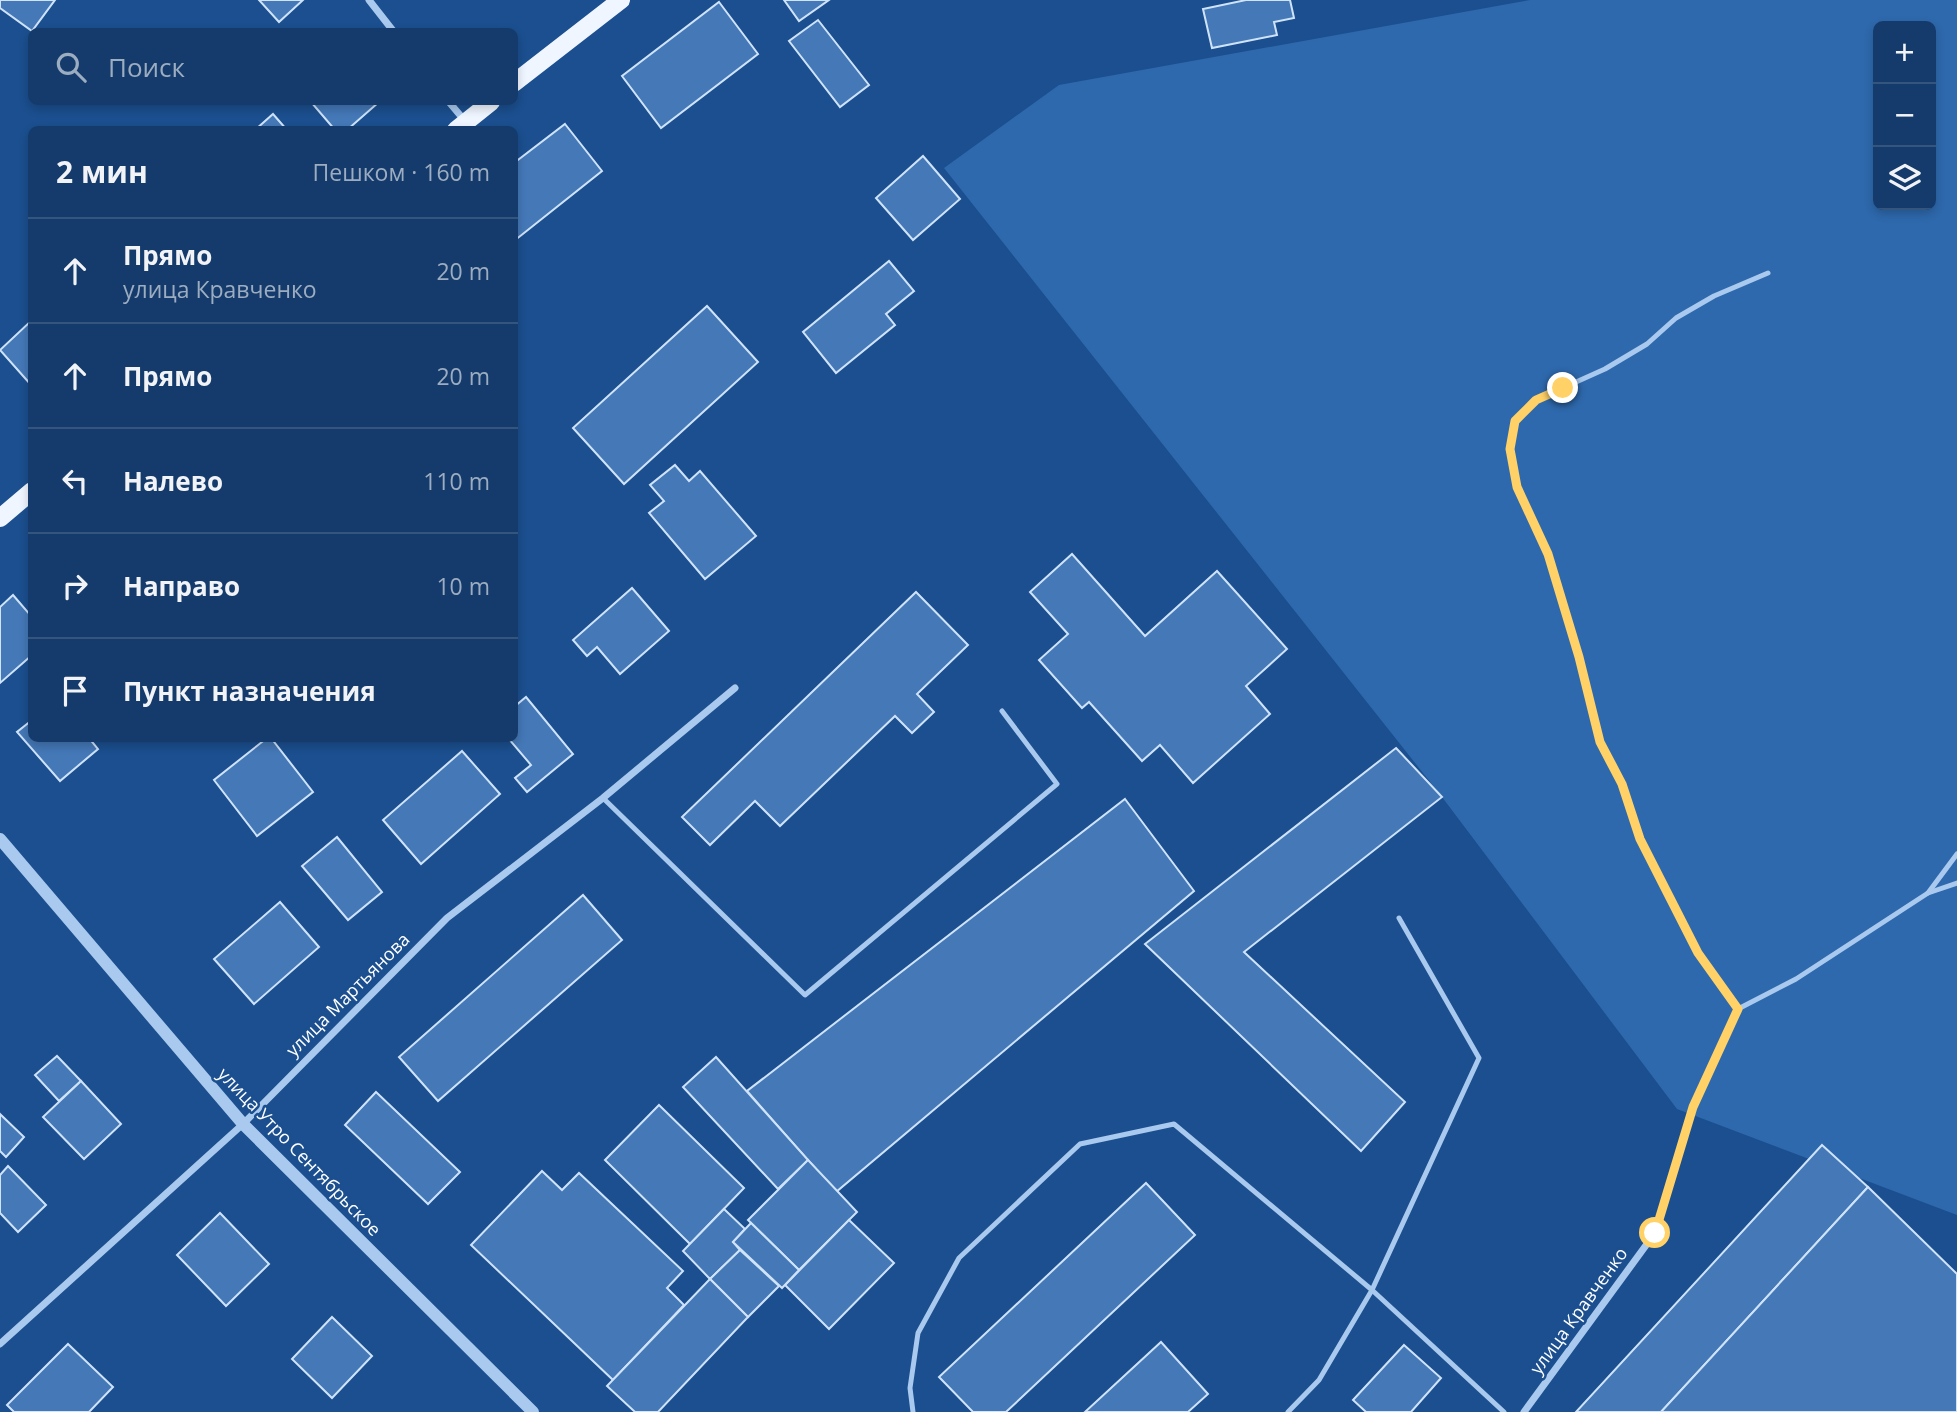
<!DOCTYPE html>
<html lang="ru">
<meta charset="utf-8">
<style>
body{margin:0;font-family:"Open Sans",sans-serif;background:#214673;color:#f1f3f6}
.controls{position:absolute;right:21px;top:21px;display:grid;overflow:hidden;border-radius:10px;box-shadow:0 4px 10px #0003}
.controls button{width:63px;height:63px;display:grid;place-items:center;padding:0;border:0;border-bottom:2px solid #33557e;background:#143b6b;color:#f1f3f6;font:35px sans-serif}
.stop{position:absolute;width:21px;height:21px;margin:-16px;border:5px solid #ffd166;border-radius:50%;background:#fff}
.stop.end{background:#ffd166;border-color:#fff;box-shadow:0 2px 7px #0008}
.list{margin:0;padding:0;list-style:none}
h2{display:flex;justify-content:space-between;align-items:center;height:91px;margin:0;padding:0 28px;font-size:30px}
h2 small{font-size:23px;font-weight:400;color:#9dadc1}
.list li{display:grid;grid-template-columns:46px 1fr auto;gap:21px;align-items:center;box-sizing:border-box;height:105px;padding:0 28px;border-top:2px solid #33557e}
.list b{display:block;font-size:26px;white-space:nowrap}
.list p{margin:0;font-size:23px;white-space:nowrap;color:#9dadc1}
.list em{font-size:23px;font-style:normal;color:#9dadc1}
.icon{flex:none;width:38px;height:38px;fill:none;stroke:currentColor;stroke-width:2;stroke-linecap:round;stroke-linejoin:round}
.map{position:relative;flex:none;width:1957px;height:1412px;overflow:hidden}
.search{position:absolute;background:#143b6b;box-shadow:0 4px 10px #0003;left:28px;top:28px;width:490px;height:77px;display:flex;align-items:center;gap:18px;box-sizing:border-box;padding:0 24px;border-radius:10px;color:#9dadc1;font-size:26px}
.panel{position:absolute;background:#143b6b;box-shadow:0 4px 10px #0003;left:28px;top:126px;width:490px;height:616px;border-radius:10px}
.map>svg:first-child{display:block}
.green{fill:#2e69ad;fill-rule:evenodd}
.building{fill:#4478b7;stroke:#cfe3fa;stroke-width:2}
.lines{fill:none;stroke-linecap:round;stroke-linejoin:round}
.service{stroke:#a9c9ee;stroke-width:5}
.minor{stroke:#a9c9ee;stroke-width:7}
.tertiary{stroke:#a9c9ee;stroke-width:12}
.primary{stroke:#f0f6ff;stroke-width:18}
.route{stroke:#ffd166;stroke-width:9}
.labels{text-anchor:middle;stroke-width:5;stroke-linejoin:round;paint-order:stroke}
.street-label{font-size:18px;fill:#fff;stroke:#1b4f8f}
</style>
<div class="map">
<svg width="1957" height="1412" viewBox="0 0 1957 1412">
<rect width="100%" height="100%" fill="#1b4f8f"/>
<!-- green -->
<path class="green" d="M1530 0H1957V1215L1677 1109 1442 797 944 168 1059 85ZM1878 26H1931V205H1878Z"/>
<!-- building -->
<g class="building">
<polygon points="0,0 55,0 32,31 0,8"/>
<polygon points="259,0 303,0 279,22"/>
<polygon points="784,0 829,0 799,21"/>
<polygon points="1246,0 1290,0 1294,18 1274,22 1277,35 1212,48 1203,9"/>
<polygon points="719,2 758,54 661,128 622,76"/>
<polygon points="818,20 869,85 840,107 789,41"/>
<polygon points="311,102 379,102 347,130 335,130"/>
<polygon points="273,114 287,130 255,130"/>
<polygon points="565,124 602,171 514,241 514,163"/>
<polygon points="923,156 960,199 913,240 876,198"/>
<polygon points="889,261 914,291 886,314 895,325 836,373 803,332"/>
<polygon points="707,306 758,362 624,484 573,428"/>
<polygon points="32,320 32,386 0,350"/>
<polygon points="675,465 689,481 700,471 756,536 705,579 649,513 664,501 650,485"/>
<polygon points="1072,554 1145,636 1217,571 1287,649 1246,686 1270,714 1193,783 1160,745 1142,761 1089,702 1082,708 1039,660 1068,634 1030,592"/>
<polygon points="632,588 669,631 620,674 597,647 587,656 573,640"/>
<polygon points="916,592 968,645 917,694 934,712 912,733 895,716 780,826 755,801 710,845 682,817"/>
<polygon points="13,595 32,617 32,655 0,683 0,607"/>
<polygon points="526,697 573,754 527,792 515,778 531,765 508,738 514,738 514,707"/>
<polygon points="32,720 32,738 89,738 98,749 60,781 17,732"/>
<polygon points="267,738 271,738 313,792 257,836 214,780"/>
<polygon points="1396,748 1442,797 1244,952 1405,1102 1361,1151 1145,944"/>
<polygon points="462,751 500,794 421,864 383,820"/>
<polygon points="1125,799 1194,891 836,1192 747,1091"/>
<polygon points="337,837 382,892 348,920 302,866"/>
<polygon points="583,895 622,940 438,1101 399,1057"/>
<polygon points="280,902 319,947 254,1004 214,959"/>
<polygon points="57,1056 81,1081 59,1101 35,1075"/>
<polygon points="716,1057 808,1160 778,1189 683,1087"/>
<polygon points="81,1081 121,1124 84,1159 43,1117"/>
<polygon points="376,1092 460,1172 428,1204 345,1125"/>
<polygon points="659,1105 744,1188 690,1244 605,1160"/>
<polygon points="0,1114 24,1137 6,1157 0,1151"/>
<polygon points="1822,1145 1868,1187 1661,1412 1576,1412"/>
<polygon points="808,1160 857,1212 799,1270 748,1220"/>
<polygon points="8,1166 46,1205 18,1232 0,1213 0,1175"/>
<polygon points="542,1171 562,1190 579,1173 683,1271 667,1288 684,1305 613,1380 471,1245"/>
<polygon points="1146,1183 1195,1235 1006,1412 973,1412 939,1377"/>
<polygon points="1868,1187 1957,1274 1957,1412 1661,1412"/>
<polygon points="724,1209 745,1229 733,1242 740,1250 710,1279 683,1251"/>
<polygon points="220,1213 269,1264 226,1306 177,1255"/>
<polygon points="849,1220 894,1263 829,1329 785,1285"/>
<polygon points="751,1223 799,1270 782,1288 733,1242"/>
<polygon points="740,1250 779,1286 748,1317 710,1279"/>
<polygon points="710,1279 748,1317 658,1412 635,1412 607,1386"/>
<polygon points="332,1317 372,1356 332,1398 292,1359"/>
<polygon points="1161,1342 1208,1394 1188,1412 1085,1412"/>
<polygon points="68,1344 113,1387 89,1412 14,1412 7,1405"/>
<polygon points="1404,1345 1441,1378 1411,1412 1366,1412 1353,1400"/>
</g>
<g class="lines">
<!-- service -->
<g class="service">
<polyline points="603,798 805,995 1057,784 1002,711"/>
<polyline points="1928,893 1957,883"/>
<polyline points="1738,1009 1698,953 1661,883 1640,839 1621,784 1600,742 1579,657 1548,554 1517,487 1510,449 1515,421 1536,400 1605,369 1647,344 1676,318 1714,296 1768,273"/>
<polyline points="1693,1106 1738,1009 1796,979 1928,893 1957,854"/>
<polyline points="913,1412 910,1388 918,1333 959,1258 1080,1144 1174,1124 1372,1290 1504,1412"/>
<polyline points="1288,1412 1319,1380 1372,1290 1479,1058 1399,918"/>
</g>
<!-- minor -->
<g class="minor">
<polyline points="369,0 394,32"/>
<polyline points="449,102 465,121"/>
<polyline points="0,1344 243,1124 447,918 603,798 735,688"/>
<polyline points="1524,1412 1655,1233 1693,1106"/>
</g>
<!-- tertiary -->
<polyline class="tertiary" points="0,839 243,1124 533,1412"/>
<!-- primary -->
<g class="primary">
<polyline points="514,83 621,0"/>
<polyline points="456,130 491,102"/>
<polyline points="0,518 32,491"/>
</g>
</g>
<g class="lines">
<!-- route -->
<polyline class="route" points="1563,388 1536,400 1515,421 1510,449 1517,487 1548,554 1579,657 1600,742 1622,784 1640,839 1698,953 1738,1009 1693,1107 1655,1233"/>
</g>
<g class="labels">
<!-- street labels -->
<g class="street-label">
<text transform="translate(348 995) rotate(-45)" y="6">улица Мартьянова</text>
<text transform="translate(299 1152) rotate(46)" y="6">улица Утро Сентябрьское</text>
<text transform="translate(1579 1311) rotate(-54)" y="6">улица Кравченко</text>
</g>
</g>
</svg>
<div class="controls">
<button>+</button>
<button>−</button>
<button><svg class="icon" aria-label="layers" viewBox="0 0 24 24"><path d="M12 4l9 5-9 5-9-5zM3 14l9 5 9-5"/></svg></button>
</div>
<div class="stop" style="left:1655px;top:1233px"></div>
<div class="stop end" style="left:1563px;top:388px"></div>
<div class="search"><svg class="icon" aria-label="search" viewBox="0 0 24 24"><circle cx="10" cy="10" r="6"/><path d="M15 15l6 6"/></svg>Поиск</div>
<section class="panel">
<h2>2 мин<small>Пешком · 160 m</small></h2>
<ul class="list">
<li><svg class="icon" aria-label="ahead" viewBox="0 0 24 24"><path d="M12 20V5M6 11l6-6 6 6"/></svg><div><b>Прямо</b><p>улица Кравченко</p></div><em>20 m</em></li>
<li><svg class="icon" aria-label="ahead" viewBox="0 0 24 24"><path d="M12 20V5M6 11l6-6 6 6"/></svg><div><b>Прямо</b></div><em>20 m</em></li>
<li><svg class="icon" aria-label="left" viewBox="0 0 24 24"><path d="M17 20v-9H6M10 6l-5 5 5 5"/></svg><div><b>Налево</b></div><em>110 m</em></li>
<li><svg class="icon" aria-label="right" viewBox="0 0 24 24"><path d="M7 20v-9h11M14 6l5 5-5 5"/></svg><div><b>Направо</b></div><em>10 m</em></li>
<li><svg class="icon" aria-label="arrive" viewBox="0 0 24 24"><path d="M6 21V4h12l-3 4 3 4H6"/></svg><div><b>Пункт назначения</b></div></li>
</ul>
</section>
</div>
